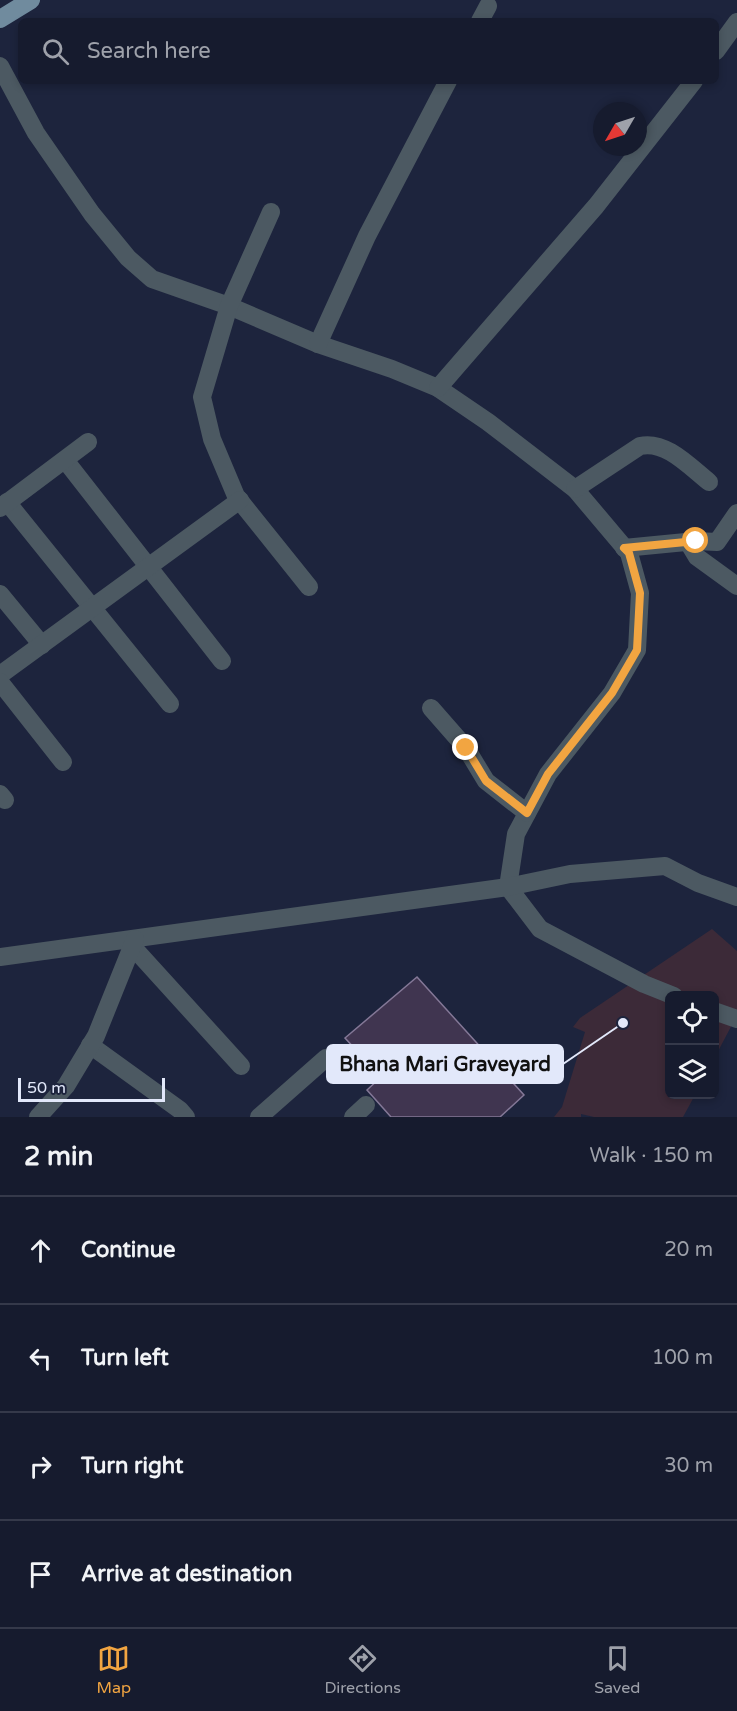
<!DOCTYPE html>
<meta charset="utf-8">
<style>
body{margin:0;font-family:"Varela Round",sans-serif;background:#23283a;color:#f1f3f6}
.controls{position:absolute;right:18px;bottom:18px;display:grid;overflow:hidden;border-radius:9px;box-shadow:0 3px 9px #0003}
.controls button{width:54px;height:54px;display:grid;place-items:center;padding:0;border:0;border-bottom:2px solid #35394a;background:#161b2e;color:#f1f3f6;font:30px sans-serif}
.compass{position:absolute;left:593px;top:102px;width:54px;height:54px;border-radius:50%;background:#161b2e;box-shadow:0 3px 9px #0003;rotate:231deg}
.scale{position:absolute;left:18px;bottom:15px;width:147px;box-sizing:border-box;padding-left:6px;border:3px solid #e2e8fa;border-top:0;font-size:16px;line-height:21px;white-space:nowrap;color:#e2e8fa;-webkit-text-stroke:4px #1d243d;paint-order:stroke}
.stop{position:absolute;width:18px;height:18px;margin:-14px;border:4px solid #f2a541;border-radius:50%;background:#fff}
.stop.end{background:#f2a541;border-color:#fff;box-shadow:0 2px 6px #0008}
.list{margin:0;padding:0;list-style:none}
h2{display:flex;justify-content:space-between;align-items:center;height:78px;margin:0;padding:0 24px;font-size:26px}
h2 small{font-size:20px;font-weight:400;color:#9ea1aa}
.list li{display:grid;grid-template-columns:39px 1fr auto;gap:18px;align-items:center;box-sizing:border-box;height:108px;padding:0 24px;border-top:2px solid #35394a}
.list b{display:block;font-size:22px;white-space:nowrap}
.list em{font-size:20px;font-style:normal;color:#9ea1aa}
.icon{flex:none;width:33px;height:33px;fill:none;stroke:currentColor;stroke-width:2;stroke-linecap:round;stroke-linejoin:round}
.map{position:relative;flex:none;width:737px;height:1117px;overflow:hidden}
.search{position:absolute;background:#161b2e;box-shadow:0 3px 9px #0003;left:18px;right:18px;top:18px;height:66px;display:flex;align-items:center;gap:15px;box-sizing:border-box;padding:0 21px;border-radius:9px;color:#9ea1aa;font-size:22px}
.sheet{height:510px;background:#161b2e}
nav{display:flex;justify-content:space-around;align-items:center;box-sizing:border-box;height:84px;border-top:2px solid #35394a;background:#161b2e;font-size:16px;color:#9ea1aa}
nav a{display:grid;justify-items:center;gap:3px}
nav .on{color:#f2a541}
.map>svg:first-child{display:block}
.green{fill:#3c2a38}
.building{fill:#403550;stroke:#847897;stroke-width:1.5}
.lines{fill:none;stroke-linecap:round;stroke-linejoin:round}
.street{stroke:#4c5962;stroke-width:18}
.primary{stroke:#708b9e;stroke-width:18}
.route{stroke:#f2a541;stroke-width:8}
.leader{fill:none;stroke:#e2e8fa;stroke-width:2}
.callout-dot{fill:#e2e8fa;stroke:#1d243d;stroke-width:2}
.callout{fill:#e2e8fa;stroke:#e2e8fa;stroke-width:2}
.callout-label{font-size:20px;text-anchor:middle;font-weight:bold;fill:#111}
</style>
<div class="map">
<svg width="737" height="1117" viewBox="0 0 737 1117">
<rect width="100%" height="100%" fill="#1d243d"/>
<!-- green -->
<polygon class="green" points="712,929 737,951 737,1019 735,1019 715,1057 714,996 670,996 670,1094 695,1095 683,1117 594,1117 581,1114 581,1117 554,1117 562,1107 585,1032 573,1027 580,1018"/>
<!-- building -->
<polygon class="building" points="417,977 524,1095 500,1117 391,1117 367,1090 381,1077 345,1038"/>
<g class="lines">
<!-- street -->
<g class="street">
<polyline points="480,21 488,6"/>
<polyline points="716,51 737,22"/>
<polyline points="0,66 36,133 92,214 128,258 152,279 229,306 318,344 392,369 438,388 488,422 575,489 629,553 640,593 637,650 612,693 548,774 516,834 508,887 540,929 644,984 674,996"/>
<polyline points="271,212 229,306 202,397 212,439 236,496 309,587"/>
<polyline points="318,344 367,236 448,81"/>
<polyline points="438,388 596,206 694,81"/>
<polyline points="65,460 222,661"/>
<path d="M575 489 640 446C666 440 690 467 709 482"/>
<polyline points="7,502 170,704"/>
<polyline points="0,508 88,442"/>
<polyline points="688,542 697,557 737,586"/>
<polyline points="624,548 696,541 717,542 737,513"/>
<polyline points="0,594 42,645"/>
<polyline points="0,675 240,500"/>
<polyline points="0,682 63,762"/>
<polyline points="431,708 466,748 486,781 527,813"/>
<polyline points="0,794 5,800"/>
<polyline points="132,946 241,1066"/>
<polyline points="0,957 508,887 570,874 665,866 698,883 737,897"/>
<polyline points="714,1011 737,1019"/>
<polyline points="90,1045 180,1110 186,1117"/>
<polyline points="38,1117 66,1086 96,1036 135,939"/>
<polyline points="259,1117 326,1058"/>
<polyline points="353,1117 366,1105"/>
</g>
<!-- primary -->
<polyline class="primary" points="0,19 31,0"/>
</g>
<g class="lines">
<!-- route -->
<polyline class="route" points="466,748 486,781 527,813 548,774 612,693 637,650 640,593 629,553 624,548 696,541"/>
</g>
<!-- callouts -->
<path class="leader" d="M623 1023L563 1064"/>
<circle class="callout-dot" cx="623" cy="1023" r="6"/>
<rect class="callout" x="327" y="1045" width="236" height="38" rx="6"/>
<g class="callout-label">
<text x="445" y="1071">Bhana Mari Graveyard</text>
</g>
</svg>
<div class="controls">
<button><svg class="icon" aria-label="locate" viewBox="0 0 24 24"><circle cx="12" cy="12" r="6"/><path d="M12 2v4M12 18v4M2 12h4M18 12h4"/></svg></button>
<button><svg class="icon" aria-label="layers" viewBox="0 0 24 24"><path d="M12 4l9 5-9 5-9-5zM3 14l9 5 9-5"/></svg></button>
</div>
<svg class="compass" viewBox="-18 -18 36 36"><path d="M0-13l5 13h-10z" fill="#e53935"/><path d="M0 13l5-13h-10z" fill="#9ea1aa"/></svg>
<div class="scale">50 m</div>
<div class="stop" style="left:696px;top:541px"></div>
<div class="stop end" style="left:466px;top:748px"></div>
<div class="search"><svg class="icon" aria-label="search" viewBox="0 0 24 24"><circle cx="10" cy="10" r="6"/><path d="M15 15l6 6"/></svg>Search here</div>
</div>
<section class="sheet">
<h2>2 min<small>Walk · 150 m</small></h2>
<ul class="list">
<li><svg class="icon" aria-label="ahead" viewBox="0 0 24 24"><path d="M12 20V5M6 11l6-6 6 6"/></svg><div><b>Continue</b></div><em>20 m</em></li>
<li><svg class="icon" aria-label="left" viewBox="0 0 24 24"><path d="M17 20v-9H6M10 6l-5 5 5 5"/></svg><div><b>Turn left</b></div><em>100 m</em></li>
<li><svg class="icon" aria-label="right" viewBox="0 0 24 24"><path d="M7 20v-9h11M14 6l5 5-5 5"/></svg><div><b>Turn right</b></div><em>30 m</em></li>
<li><svg class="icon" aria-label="arrive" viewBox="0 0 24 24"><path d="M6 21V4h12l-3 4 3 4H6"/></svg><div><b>Arrive at destination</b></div></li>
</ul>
</section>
<nav>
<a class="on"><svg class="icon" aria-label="map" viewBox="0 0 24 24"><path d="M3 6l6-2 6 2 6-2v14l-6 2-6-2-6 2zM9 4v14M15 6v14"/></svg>Map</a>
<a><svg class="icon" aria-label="directions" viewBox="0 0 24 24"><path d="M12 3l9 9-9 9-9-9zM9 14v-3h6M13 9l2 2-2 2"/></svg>Directions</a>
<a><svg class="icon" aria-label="saved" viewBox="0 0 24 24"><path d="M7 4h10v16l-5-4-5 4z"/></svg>Saved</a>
</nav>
